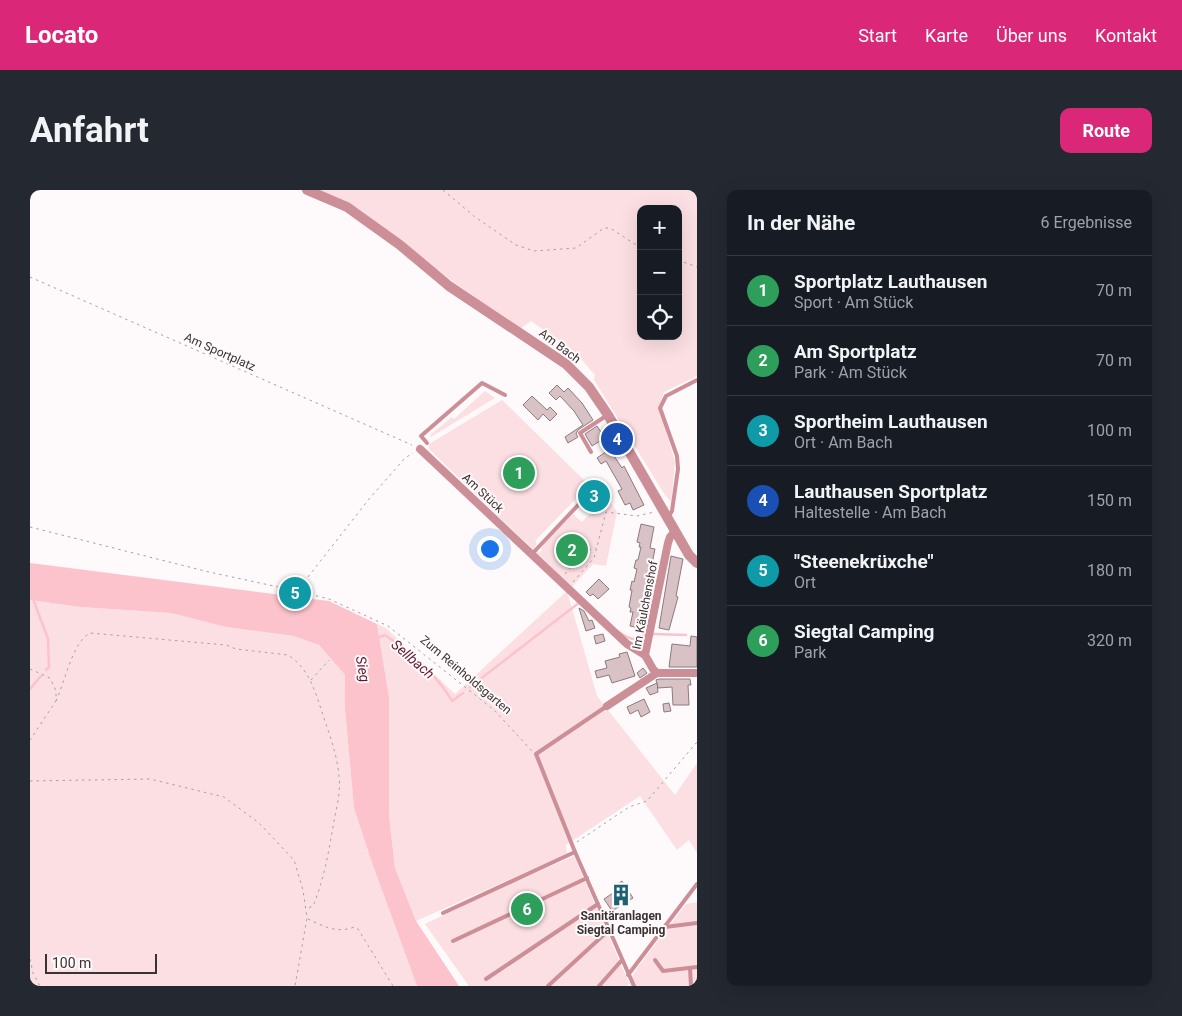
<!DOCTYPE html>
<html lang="de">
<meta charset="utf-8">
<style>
body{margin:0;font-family:Roboto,sans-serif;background:#242831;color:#f1f3f6}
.controls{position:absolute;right:15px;top:15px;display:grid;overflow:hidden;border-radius:10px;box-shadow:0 5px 20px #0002}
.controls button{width:45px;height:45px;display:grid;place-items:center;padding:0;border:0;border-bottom:1px solid #363941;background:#171b24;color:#f1f3f6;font:25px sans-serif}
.scale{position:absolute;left:15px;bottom:12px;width:112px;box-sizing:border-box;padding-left:5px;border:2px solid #3b3233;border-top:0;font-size:14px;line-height:18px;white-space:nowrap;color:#3b3233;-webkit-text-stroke:4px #fef9fa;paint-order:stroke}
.you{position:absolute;left:459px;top:358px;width:18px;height:18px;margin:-12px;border:4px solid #fff;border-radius:50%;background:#1a73e8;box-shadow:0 0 0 8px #1a73e833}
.badge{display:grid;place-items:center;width:32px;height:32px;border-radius:50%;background:#db2777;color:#fff;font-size:16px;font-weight:700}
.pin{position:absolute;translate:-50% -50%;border:2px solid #fff;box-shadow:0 1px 5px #0006}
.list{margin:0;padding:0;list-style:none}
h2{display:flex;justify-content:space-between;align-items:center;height:65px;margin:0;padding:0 20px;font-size:21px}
h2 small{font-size:16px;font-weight:400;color:#9ea1a6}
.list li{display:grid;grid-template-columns:32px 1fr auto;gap:15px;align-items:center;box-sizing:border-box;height:70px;padding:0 20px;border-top:1px solid #363941}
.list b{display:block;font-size:19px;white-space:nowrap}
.list p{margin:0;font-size:16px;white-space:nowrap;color:#9ea1a6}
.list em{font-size:16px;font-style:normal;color:#9ea1a6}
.icon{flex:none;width:28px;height:28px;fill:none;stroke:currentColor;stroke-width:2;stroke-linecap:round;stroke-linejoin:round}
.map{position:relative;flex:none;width:667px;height:796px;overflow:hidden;border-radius:10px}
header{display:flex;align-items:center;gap:30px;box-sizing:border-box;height:70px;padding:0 25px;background:#db2777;color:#fff}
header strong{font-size:24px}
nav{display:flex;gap:28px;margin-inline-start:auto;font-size:18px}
.intro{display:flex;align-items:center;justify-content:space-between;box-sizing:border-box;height:120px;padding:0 30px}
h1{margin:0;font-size:35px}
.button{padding:12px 22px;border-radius:10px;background:#db2777;color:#fff;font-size:18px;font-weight:700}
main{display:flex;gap:30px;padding:0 30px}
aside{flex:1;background:#171b24;border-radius:10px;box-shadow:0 5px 20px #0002}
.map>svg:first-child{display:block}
.green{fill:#fbdfe3;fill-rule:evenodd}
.water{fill:#fdc3cc}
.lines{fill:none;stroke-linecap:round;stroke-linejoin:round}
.stream{stroke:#fdc3cc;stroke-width:2.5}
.building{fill:#d8c2c5;stroke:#8e7a7c}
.path{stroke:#a8a1a2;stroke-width:1;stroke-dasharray:2.5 4;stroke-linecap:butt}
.service{stroke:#cc8e97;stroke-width:4}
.minor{stroke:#cc8e97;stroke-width:8}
.tertiary{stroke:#cc8e97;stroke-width:10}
.labels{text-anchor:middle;stroke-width:4;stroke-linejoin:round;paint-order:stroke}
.street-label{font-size:12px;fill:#3b3233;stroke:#fef9fa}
.poi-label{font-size:12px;font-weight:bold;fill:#3b3233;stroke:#fef9fa}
.water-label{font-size:14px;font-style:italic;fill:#63142b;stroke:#fef9fa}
</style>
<header>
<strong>Locato</strong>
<nav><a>Start</a><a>Karte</a><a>Über uns</a><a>Kontakt</a></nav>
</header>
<div class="intro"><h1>Anfahrt</h1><a class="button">Route</a></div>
<main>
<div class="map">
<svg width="667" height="796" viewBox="0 0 667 796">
<rect width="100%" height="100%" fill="#fef9fa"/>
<!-- green -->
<g class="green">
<path d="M277 0H667V186L634 202 629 216 645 272 641 312 635 305 564 190 565 185 545 162 501 131 490 139 317 16ZM611 19H648V146H611Z"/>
<polygon points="455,201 465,208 401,247 400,245 422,227 424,229"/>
<polygon points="472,210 559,295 505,351 507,354 504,357 510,363 514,354 543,324 552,332 576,306 587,322 576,376 563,374 542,397 399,259 399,254"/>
<polygon points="537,401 567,506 645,605 667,573 667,663 659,650 647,660 610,606 536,655 537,664 386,731 365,678 359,626 359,507 347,434 356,438 425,504"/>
<polygon points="0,410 50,417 141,423 196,437 264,446 289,455 315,485 315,519 324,618 341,670 387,796 0,796"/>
<polygon points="544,666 599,793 607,778 656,714 667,712 667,796 602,796 599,793 597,796 439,796 395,734 459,703"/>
</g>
<!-- water -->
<polygon class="water" points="0,373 299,411 347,434 359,507 359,626 365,678 386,731 429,796 387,796 341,670 324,618 315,519 315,485 289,455 264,446 196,437 141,423 50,417 0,410"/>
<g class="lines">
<!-- stream -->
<g class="stream">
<polyline points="3,409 18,449 19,477 16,480"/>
<path d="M589 442C595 446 602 451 609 448 611 446 614 445 617 444"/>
<polyline points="623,444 656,445"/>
<path d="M348 448 355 445C380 462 407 485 422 511L433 503"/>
<polyline points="440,497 550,412"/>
<polyline points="0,499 11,486"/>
<polyline points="0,791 2,796"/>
</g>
</g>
<!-- building -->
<g class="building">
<polygon points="527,195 534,202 538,198 552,213 563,230 548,240 546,244 548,247 538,253 535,247 553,235 544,221 530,206 526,210 519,203"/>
<polygon points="502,206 517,220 520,217 527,224 520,231 513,224 508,230 493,215"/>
<polygon points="567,236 575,248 562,256 555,244"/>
<polygon points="584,251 587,256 580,260 592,278 594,276 614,315 603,320 600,313 595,315 588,301 592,299 576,271 571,274 567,268 577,261 575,257"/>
<polygon points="566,297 573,304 563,316 555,308"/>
<polygon points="611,334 624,337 620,358 625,359 612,424 617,424 614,439 600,436 603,422 600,422 601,418 599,417 602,400 600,400 602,391 604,392 607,379 604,378 606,370 608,370 611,357 609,357 610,353 607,352"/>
<polygon points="641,366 653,369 646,406 648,407 639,440 629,438"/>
<polygon points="569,389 579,399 568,409 563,404 560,406 556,402"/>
<polygon points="549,418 554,421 559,431 562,430 565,438 556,441"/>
<polygon points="573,444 575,451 566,454 564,446"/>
<polygon points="661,446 667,447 667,477 639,477 642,454 660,456"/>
<polygon points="597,462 605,486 582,493 579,485 567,488 565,481 577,478 575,471 590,467 589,464"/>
<polygon points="613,478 617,483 610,488 607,483"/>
<polygon points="629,489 660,489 661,495 658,495 659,515 643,515 642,497 628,498 626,490"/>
<polygon points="627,493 628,502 620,505 616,498"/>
<polygon points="614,509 620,522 611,527 608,520 600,524 597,517"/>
<polygon points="639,513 641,521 634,522 633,514"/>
<polygon points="592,691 603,708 582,721 574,709 586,701 583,697"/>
</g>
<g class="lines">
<!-- path -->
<g class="path">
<polyline points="413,0 445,27 486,55 504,61 546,58 574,38 580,38 611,58"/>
<polyline points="648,70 667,77"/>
<polyline points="0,87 382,255"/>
<polyline points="0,337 179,382 267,401 339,309 375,268 383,263"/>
<polyline points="546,363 566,358"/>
<polyline points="535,384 546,371 544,358"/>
<polyline points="543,392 564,368 576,322 607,326 624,322"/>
<polyline points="267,401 299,409 358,436 464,520 502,561"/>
<polyline points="0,479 20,488 26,501 26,511 0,550"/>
<polyline points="281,490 299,470"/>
<path d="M26 511C35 492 42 453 60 443L196 455 206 459 258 465C278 478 284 498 291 519 298 541 307 563 309 586 311 600 307 616 304 631 299 660 294 690 283 716L276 719"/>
<polyline points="0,591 120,589 194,607 229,633 264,670 273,700 277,728 265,796"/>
<polyline points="547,652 599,617 617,611 667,552"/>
<path d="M278 729C293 736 307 744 324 737L328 739 363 796"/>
<polyline points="0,769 3,783 10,796"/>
</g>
<!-- service -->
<g class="service">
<polyline points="397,253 391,246 452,193 475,205"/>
<polyline points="561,262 550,243 576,226"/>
<polyline points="639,326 642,321 648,279 647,266 630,218 636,206 667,190"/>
<polyline points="502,364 550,313"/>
<polyline points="577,516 506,564 545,662 604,796"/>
<polyline points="413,723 545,662"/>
<polyline points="635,737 667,733"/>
<polyline points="423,751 557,688"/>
<polyline points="625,770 633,781 667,777"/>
<polyline points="660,778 661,796"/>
<polyline points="598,785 667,694"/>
<polyline points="456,789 568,714"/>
<polyline points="518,796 579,740"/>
<polyline points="569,796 592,770"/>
</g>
<!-- minor -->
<g class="minor">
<polyline points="390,259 597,454 615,465"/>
<polyline points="645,341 640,347 638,353 615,465 623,479 627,483 667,483"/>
<polyline points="577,516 627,483"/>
</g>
<!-- tertiary -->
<polyline class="tertiary" points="277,0 317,17 370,55 419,96 536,174 559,197 578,225 659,365 667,373"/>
</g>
<!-- icons -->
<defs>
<g id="building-bare" transform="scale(1.725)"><path d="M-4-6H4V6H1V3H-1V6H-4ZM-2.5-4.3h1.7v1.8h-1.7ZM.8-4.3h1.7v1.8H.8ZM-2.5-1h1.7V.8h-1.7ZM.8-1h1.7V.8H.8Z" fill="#1c6173" stroke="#fef9fa" stroke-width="2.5" paint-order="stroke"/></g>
</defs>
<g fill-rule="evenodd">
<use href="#building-bare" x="591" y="705"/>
</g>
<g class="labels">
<!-- street labels -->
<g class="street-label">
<text transform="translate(530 156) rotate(37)" y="4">Am Bach</text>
<text transform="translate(190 162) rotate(24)" y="4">Am Sportplatz</text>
<text transform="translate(453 303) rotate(43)" y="4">Am Stück</text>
<text transform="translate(615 415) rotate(-79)" y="4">Im Käulchenshof</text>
<text transform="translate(436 485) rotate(40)" y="4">Zum Reinholdsgarten</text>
</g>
<!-- poi labels -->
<g class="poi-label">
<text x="591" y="730">Sanitäranlagen<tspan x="591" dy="14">Siegtal Camping</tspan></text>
</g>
<!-- water labels -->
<g class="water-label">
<text transform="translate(383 469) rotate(41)" y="5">Sellbach</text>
<text transform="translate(333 479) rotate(80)" y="5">Sieg</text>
</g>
</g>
</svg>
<div class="controls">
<button>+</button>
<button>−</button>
<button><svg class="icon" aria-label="locate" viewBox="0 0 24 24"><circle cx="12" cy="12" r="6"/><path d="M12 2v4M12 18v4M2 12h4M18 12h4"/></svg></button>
</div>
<div class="scale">100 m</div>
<div class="you"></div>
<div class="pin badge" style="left:489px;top:283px;background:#2e9e5b">1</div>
<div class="pin badge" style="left:542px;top:360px;background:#2e9e5b">2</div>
<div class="pin badge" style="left:564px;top:306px;background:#0f9aa8">3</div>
<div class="pin badge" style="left:587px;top:249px;background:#1a4fb4">4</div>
<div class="pin badge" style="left:265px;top:403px;background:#0f9aa8">5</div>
<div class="pin badge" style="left:497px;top:719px;background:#2e9e5b">6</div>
</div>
<aside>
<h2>In der Nähe<small>6 Ergebnisse</small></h2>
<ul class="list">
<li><span class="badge" style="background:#2e9e5b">1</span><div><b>Sportplatz Lauthausen</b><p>Sport · Am Stück</p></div><em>70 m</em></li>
<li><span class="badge" style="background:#2e9e5b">2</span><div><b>Am Sportplatz</b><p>Park · Am Stück</p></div><em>70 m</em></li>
<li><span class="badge" style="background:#0f9aa8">3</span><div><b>Sportheim Lauthausen</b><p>Ort · Am Bach</p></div><em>100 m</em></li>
<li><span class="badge" style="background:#1a4fb4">4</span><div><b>Lauthausen Sportplatz</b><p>Haltestelle · Am Bach</p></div><em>150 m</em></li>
<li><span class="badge" style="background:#0f9aa8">5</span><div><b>&quot;Steenekrüxche&quot;</b><p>Ort</p></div><em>180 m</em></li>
<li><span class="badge" style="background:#2e9e5b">6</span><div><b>Siegtal Camping</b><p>Park</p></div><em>320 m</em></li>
</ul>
</aside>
</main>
